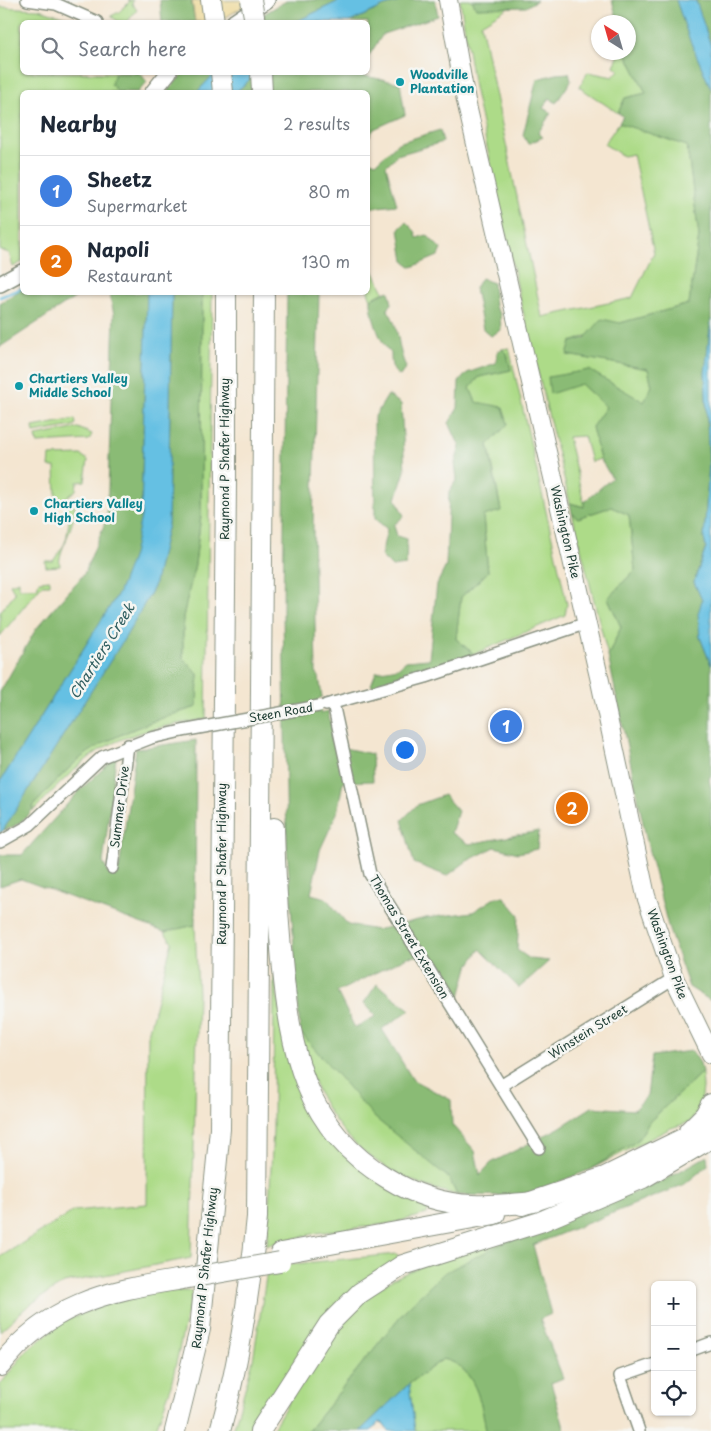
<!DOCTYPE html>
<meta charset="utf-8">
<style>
body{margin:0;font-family:"Playpen Sans",sans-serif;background:#f6f6f7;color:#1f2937}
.controls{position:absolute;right:15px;bottom:15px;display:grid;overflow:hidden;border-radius:8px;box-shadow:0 1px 4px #0004}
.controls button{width:45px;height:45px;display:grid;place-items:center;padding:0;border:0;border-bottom:1px solid #e0e1e3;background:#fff;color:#1f2937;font:25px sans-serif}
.compass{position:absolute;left:591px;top:15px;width:45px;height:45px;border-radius:50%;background:#fff;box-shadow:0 1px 4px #0004;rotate:323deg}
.you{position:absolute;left:404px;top:749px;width:18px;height:18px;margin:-12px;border:4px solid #fff;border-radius:50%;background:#1a73e8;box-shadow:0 0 0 8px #1a73e833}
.badge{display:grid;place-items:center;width:32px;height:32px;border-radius:50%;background:#7c3aed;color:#fff;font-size:16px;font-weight:700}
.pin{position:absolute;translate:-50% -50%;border:2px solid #fff;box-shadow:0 1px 5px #0006}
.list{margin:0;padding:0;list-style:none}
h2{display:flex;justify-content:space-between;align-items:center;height:65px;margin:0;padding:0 20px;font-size:21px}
h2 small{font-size:16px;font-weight:400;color:#747a83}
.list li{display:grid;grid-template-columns:32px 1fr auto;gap:15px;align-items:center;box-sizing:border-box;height:70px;padding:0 20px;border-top:1px solid #e0e1e3}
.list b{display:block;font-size:19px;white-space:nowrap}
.list p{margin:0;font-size:16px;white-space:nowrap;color:#747a83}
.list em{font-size:16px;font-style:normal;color:#747a83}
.icon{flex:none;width:28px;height:28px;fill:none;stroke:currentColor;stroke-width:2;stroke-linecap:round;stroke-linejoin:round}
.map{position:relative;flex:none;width:711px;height:1431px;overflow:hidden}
.search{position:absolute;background:#fff;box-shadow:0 1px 4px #0004;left:20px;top:20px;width:350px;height:55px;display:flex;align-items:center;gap:12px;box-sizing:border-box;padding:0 18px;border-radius:8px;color:#747a83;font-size:19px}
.panel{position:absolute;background:#fff;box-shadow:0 1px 4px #0004;left:20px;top:90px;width:350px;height:205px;border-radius:8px}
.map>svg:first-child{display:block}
.green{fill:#addb88;stroke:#668c5e}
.forest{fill:#8abb74;stroke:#547c54}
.sand{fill:#eeda9e;stroke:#868c69}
.water{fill:#65c0e3;stroke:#427e8c}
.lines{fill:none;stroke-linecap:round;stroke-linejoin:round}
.stream{stroke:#65c0e3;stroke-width:2.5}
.street-casing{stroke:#8a9282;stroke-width:14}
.secondary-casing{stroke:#8a9282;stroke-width:18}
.primary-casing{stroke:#8a9282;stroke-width:20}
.highway-casing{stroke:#8a9282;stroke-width:22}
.street{stroke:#fff;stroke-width:11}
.secondary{stroke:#fff;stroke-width:15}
.primary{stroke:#fff;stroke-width:18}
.highway{stroke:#fff;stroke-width:20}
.street-bridge-casing{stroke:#8a9282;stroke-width:14;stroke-linecap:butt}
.highway-bridge-casing{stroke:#8a9282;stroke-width:22;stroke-linecap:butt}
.street-bridge{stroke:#fff;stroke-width:11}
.highway-bridge{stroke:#fff;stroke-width:20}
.culture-dot{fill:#0f9aa8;stroke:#f6f6f2;stroke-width:2}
.labels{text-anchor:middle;stroke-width:5;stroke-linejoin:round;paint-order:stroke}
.culture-label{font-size:12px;font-weight:bold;fill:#0d838f;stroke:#f6f6f2;text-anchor:start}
.street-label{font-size:12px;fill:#1f3d34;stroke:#f6f6f2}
.water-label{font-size:14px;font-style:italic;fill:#305e60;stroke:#f6f6f2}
</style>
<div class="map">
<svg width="711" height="1431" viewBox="0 0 711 1431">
<rect width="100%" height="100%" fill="#f6f6f2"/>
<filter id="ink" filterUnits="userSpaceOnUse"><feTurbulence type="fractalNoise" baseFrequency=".02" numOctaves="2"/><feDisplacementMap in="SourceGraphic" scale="10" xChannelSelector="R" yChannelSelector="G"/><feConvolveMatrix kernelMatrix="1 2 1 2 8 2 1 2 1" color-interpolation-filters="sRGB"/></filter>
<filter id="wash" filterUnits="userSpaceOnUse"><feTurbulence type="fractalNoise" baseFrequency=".0096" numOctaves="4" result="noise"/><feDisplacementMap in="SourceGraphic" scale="20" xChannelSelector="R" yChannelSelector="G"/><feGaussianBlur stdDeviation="1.12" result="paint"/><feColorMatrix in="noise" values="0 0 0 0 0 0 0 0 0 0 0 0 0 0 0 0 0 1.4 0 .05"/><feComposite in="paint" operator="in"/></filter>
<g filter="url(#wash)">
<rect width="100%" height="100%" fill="#f4e6d1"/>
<!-- green -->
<g class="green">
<polygon points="128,0 133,0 132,4 137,10 127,22 119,22 111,16 119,12 130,1"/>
<polygon points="460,0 472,0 476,8 510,6 481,24 542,317 632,298 654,253 633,154 623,156 604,144 619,123 687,146 699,236 689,304 620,323 571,342 568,355 648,369 652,386 644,403 589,370 581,384 606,407 592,427 600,459 591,462 584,436 568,437 585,507 570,503 521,303 474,87"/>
<polygon points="0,7 39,9 82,22 22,22 22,72 115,73 114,88 118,92 22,92 22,262 13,267 9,253 0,250"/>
<polygon points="620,53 626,53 646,93 625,98 618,113 579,87 588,72 613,77 619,70 614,66"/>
<polygon points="368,261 384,292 371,299 368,292"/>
<path d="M202 293H212L206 719C166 726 118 733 86 760 67 775 50 794 33 811L34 805C48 790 62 774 77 761 104 737 163 717 197 707L198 674 183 658V617L195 564 201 515Z"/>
<path d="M509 348 567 604 565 615 556 619 474 654 456 639 461 597 488 572 483 516 501 510C493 469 487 426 470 388L479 377 511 370 507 354 502 349Z"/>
<polygon points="75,419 76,424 73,426 34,433 33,427"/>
<polygon points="78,428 92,434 89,440 37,443 36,436"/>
<polygon points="81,455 88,460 85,481 77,482 76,490 60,502 56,496 55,467 49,467 50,456"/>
<path d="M74 500C79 524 56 551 60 566L46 567 45 561H53L66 542 70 514 65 507Z"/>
<polygon points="611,507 629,515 635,570 608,598 621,627 608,656 572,513 578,518"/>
<polygon points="50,580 50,585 42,585 0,636 0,612 15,593 10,584 19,581 19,588 37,588 39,581"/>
<polygon points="195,925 198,994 191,1258 64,1283 29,1305 0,1331 0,1257 74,1211 147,1204 148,1034 172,942 164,932"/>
<polygon points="274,973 288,1058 304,1103 336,1145 430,1203 427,1214 393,1223 317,1233 267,1245 273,1130"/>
<path d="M300 1032 414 1149 449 1178 457 1195C389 1179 337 1144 312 1077 306 1062 304 1046 300 1032Z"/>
<polygon points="702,1072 703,1087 701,1106 690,1122 671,1128 589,1170 637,1141 650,1121"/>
<path d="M529 1233 406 1309 308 1431H271C303 1380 332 1317 385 1284 421 1261 487 1246 529 1233Z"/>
<polygon points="397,1254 399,1262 367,1282 256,1431 233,1431 253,1360 267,1271 294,1264"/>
<polygon points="158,1291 192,1291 170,1390 155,1431 0,1431 0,1385 26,1351 63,1322 104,1304"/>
<path d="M443 1359C475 1365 482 1404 486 1431H415L409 1384Z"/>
</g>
<!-- forest -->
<g class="forest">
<polygon points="160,0 191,0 195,22 162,22"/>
<polygon points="288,0 341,0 295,22 250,22"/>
<polygon points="406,0 435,0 438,16 383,34 368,57 368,22 350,22 384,6"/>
<polygon points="472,0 537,0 526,7 476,8"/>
<polygon points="612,0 676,0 689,38 711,89 711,320 705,373 709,465 704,538 706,547 694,582 702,600 699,614 700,637 711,665 711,775 709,779 711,790 711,1001 689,987 669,930 650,856 608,656 621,627 608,598 635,570 629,515 611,507 578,518 572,513 570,503 584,507 584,502 612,478 600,459 592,427 606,407 581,384 550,394 548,377 589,370 644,402 652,386 648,369 567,355 571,342 585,338 602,319 620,323 689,304 699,236 687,146 619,123 623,116 618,113 625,98 646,93 626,53 628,52 628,22 618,22"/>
<polygon points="695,0 711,0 711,46 696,1"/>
<polygon points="115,73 140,73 147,82 138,92 118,92 111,84"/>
<polygon points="183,73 215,73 197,92 167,92"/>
<polygon points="257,73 349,73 400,83 405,115 374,129 368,138 368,92 236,92"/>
<polygon points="569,73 571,81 556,103 550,98 543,108 551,113 538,133 543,137 528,144 523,135 537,79 557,74"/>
<polygon points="440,130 443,142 397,155 386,166 397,205 368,208 368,160 376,163 398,143"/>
<polygon points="406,222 415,231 417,238 427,235 441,249 438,256 412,267 404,261 399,229"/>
<polygon points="481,278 493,283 495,307 500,314 501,330 491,336 483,329 475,288"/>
<polygon points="22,289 22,292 82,293 0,347 0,303"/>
<path d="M389 291 392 304 387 309C400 325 397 349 406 367L400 376C391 371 391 362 391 353 380 344 370 313 371 299Z"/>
<polygon points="109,293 147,293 141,516 134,555 119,592 0,782 0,692 36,629 84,574 107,518 114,314"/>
<path d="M172 293H202L201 515 195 564 183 617V658L198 674 197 707C162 717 105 737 77 761 62 774 48 790 34 805 31 817 14 828 2 831L126 636 154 587 168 524Z"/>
<polygon points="287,293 319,293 313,526 316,673 319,677 322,697 318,699 321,714 328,711 335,746 372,754 373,781 343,782 337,813 320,850 311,894 326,898 348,925 377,930 426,918 473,912 496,897 504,897 519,915 517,950 530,959 549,961 519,988 480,949 468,967 457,1007 428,955 407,957 337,992 355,1028 376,1016 364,1003 377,984 410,1010 382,1029 413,1080 451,1100 452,1125 475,1151 480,1175 491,1163 559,1128 592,1107 634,1110 647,1096 652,1056 692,1051 700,1063 702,1072 650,1121 637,1141 589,1170 523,1196 457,1195 449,1178 375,1118 300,1032 287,847 283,611"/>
<polygon points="502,349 507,354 511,370 479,377 470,388 476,402 503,407 508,424 488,445 501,511 483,516 488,572 461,597 456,639 474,654 377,688 371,685 376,672 398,668 406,661 429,659 437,584 446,566 449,492 457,479 455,463 460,447 449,423 458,408 459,382 467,373 496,363 497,352"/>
<polygon points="388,395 401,404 405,471 396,499 404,516 394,525 397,536 407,539 406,565 392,567 381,556 387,529 375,519 374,418"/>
<polygon points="196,740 195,925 164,932 21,879 0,886 0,855 22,855 80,790 116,757 103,863 110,875 119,870 136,749"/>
<polygon points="444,795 458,811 451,833 469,844 539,831 537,849 518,853 495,847 467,861 447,876 414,863 402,820 417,805"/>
<path d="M707 1156 708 1165 685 1184 533 1245 551 1314 540 1319 563 1378 551 1383 565 1431H486C482 1404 475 1365 443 1359L409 1384 360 1431H308L406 1309 444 1273 499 1245 666 1179Z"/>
</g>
<!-- sand -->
<polygon class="sand" points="254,0 218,22 195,22 192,1"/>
<!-- water -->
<g class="water">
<polygon points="341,0 405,0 384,6 350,22 295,22"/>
<polygon points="676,0 696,1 711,46 711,89 689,38"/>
<polygon points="215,73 257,73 236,92 197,92"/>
<polygon points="147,293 172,293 168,524 154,587 126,636 0,835 0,782 119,592 133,555 141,516"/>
<polygon points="711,320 711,665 700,637 698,614 702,600 694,582 706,548 704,538 709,465 705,373"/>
<polygon points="409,1384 415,1431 389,1431 383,1423 379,1422 371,1431 360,1431"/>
</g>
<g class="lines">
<!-- stream -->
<polyline class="stream" points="0,297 22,288"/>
</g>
</g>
<g filter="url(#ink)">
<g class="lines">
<!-- street casing -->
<g class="street-casing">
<g id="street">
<polyline points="27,0 56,4 97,22"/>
<polyline points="333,703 370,874 539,1148"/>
<polyline points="326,705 426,677 587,623"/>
<polyline points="0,842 30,825 102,757 151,738 182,731"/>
<polyline points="112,868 128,745"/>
<polyline points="502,1085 674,978"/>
<polyline points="692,1350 711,1343"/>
<polyline points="639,1431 620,1376 655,1364"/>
</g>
</g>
<!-- secondary casing -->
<g class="secondary-casing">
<g id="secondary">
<polyline points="234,22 267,0"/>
<polyline points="153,92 169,72"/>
<polyline points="0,284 22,272"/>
</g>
</g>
<!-- primary casing -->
<g class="primary-casing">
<polyline id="primary" points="448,0 466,101 600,681 646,896 674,978 711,1054"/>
</g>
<!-- highway casing -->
<g class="highway-casing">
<g id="highway">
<polyline points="211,0 214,22"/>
<polyline points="221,72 223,92"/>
<polyline points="261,72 262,92"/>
<path d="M274 828C275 872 278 916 282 960 290 1049 304 1129 387 1178 413 1194 443 1204 473 1205 493 1206 513 1204 534 1202"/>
<polyline points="689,1131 705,1115 711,1104"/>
<polyline points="522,1205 605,1177 711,1125"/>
<polyline points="281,1253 495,1214"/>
<path d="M0 1366C47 1305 105 1291 177 1280"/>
<polyline points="175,1431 200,1329 220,1129 226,483 226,292"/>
<path d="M220 1431C240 1360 250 1290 257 1217L264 292"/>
<polyline points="260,1431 329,1324 360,1293 403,1265 540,1222 643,1178 711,1138"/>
</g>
</g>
<!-- street -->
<use href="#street" class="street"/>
<!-- secondary -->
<use href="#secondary" class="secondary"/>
<!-- primary -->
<use href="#primary" class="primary"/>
<!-- highway -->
<use href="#highway" class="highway"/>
<!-- street-bridge casing -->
<g class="street-bridge-casing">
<polyline id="street-bridge" points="182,731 319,706"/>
</g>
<!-- highway-bridge casing -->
<g class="highway-bridge-casing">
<g id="highway-bridge">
<polyline points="251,0 255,22"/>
<polyline points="177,1280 280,1262"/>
</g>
</g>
<!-- street-bridge -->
<use href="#street-bridge" class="street-bridge"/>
<!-- highway-bridge -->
<use href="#highway-bridge" class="highway-bridge"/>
</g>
</g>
<!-- markers -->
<g class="culture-dot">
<circle cx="400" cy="82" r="5"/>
<circle cx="19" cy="386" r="5"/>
<circle cx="34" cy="511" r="5"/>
</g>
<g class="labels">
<!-- culture labels -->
<g class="culture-label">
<text x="410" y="79">Woodville<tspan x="410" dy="14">Plantation</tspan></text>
<text x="29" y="383">Chartiers Valley<tspan x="29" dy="14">Middle School</tspan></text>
<text x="44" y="508">Chartiers Valley<tspan x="44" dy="14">High School</tspan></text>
</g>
<!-- street labels -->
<g class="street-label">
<text transform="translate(225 459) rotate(-90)" y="4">Raymond P Shafer Highway</text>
<text transform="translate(565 532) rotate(77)" y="4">Washington Pike</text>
<text transform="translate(281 713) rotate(-10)" y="4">Steen Road</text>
<text transform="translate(120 807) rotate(-83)" y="4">Summer Drive</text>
<text transform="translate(222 864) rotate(-90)" y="4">Raymond P Shafer Highway</text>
<text transform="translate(409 937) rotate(59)" y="4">Thomas Street Extension</text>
<text transform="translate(667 954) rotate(70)" y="4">Washington Pike</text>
<text transform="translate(588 1032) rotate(-32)" y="4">Winstein Street</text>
<text transform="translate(205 1268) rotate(-84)" y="4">Raymond P Shafer Highway</text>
</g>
<!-- water labels -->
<g class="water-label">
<text transform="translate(102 651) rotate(-58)" y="5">Chartiers Creek</text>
</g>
</g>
</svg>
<div class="controls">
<button>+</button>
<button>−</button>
<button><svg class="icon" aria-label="locate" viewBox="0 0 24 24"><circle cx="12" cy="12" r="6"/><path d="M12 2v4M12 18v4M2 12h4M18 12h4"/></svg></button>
</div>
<svg class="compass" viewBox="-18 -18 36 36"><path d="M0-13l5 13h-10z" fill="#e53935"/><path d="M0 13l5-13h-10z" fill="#747a83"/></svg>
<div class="you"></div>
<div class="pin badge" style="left:506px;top:726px;background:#3f7fe0">1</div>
<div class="pin badge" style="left:572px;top:808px;background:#e8710a">2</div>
<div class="search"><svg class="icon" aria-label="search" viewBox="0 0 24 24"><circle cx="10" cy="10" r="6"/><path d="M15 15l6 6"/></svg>Search here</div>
<section class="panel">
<h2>Nearby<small>2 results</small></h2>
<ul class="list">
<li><span class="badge" style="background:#3f7fe0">1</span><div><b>Sheetz</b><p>Supermarket</p></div><em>80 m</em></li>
<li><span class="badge" style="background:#e8710a">2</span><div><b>Napoli</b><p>Restaurant</p></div><em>130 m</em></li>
</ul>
</section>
</div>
